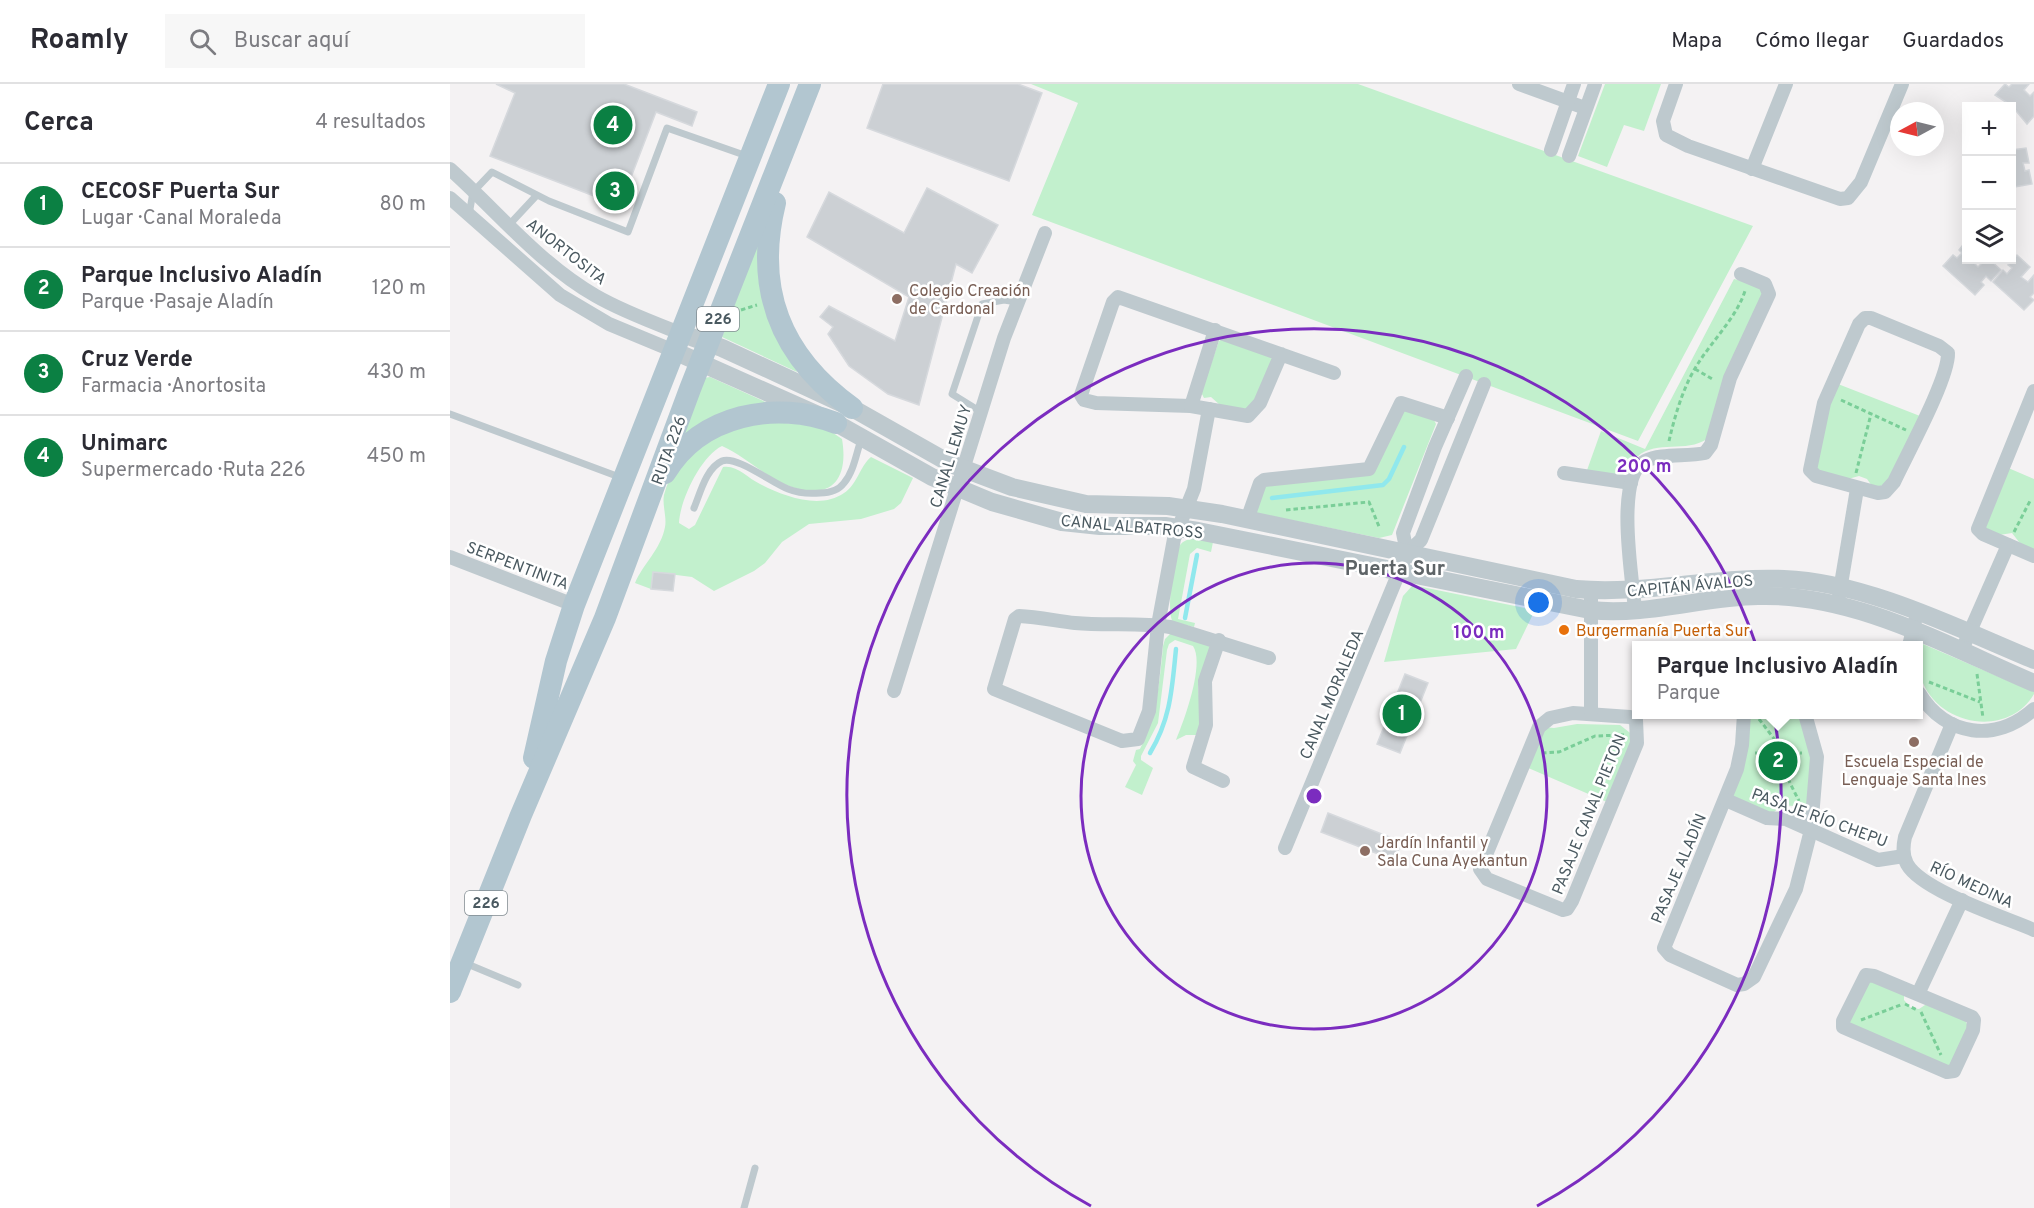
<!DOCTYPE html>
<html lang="es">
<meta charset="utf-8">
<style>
body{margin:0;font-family:Overpass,sans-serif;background:#f7f7f7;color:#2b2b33}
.controls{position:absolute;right:18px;top:18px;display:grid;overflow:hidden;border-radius:0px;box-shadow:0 6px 24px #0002}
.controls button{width:54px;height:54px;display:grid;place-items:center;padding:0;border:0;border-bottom:2px solid #e1e1e2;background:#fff;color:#2b2b33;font:30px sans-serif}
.compass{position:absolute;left:1440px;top:18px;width:54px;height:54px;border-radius:50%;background:#fff;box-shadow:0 6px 24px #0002;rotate:263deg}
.you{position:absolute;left:1089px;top:519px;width:21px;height:21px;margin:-15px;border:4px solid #fff;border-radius:50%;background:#1a73e8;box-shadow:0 0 0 9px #1a73e833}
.badge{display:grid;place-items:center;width:39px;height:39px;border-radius:50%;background:#0b8043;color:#fff;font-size:20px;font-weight:700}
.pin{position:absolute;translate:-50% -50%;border:3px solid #fff;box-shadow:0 2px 6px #0006}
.popup{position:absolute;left:1182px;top:557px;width:291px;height:78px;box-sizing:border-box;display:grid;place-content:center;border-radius:0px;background:#fff;filter:drop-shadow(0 2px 4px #0005);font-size:20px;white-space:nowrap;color:#7c7c81}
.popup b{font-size:22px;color:#2b2b33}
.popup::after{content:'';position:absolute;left:50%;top:100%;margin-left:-12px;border:12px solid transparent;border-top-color:#fff}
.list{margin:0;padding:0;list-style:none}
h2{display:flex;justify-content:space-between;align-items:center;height:78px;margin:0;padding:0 24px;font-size:26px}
h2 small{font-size:20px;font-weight:400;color:#7c7c81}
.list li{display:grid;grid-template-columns:39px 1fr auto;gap:18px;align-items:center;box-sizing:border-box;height:84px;padding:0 24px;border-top:2px solid #e1e1e2}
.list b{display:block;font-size:22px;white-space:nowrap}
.list p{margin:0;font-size:20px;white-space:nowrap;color:#7c7c81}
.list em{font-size:20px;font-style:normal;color:#7c7c81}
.icon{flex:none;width:33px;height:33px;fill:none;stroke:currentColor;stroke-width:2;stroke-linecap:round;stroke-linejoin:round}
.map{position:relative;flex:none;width:1584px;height:1124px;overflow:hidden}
header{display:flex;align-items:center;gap:36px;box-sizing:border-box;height:84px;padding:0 30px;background:#fff;border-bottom:2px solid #e1e1e2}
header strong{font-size:28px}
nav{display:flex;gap:33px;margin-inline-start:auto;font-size:21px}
.search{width:420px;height:54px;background:#f7f7f7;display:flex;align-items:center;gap:15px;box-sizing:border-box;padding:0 21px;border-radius:0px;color:#7c7c81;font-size:22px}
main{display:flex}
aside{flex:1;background:#fff}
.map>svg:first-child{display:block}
.green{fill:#c2f0cd}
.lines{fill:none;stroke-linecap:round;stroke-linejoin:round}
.stream{stroke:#90e8ed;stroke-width:4.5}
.building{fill:#ccd0d4;stroke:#d6d9dd;stroke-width:1.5}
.path{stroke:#7ace98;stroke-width:3;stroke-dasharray:4.5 3;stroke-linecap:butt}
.service{stroke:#bec9ce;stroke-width:7}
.minor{stroke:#bec9ce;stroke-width:14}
.tertiary{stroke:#bec9ce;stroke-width:18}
.primary{stroke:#b2c6d0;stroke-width:22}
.ring{fill:none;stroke:#7b2cbf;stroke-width:3}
.education-dot{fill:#8d6e63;stroke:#fff;stroke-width:2}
.food-dot{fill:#e8710a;stroke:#fff;stroke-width:2}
.labels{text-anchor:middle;stroke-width:5;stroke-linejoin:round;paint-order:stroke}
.shield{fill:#fff;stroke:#808b90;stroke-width:1.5}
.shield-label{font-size:15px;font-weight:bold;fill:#4a5960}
.street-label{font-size:16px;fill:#4a5960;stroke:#fff}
.education-label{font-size:16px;fill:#785e54;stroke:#fff;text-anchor:start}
.food-label{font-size:16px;fill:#c56008;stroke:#fff;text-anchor:start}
.quarter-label{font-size:20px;font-weight:bold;fill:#5e6467;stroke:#fff}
.centre{fill:#7b2cbf;stroke:#fff;stroke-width:3}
.ring-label{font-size:18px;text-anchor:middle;font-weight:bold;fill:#7b2cbf;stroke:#fff;stroke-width:5;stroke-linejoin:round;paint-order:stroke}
</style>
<header>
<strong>Roamly</strong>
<div class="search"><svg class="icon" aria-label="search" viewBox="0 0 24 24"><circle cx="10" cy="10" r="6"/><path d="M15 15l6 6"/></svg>Buscar aquí</div>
<nav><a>Mapa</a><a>Cómo llegar</a><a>Guardados</a></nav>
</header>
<main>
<aside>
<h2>Cerca<small>4 resultados</small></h2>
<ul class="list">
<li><span class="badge">1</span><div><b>CECOSF Puerta Sur</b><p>Lugar · Canal Moraleda</p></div><em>80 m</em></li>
<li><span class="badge">2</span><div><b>Parque Inclusivo Aladín</b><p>Parque · Pasaje Aladín</p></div><em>120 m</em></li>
<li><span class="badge">3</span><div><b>Cruz Verde</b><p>Farmacia · Anortosita</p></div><em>430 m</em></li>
<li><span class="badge">4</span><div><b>Unimarc</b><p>Supermercado · Ruta 226</p></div><em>450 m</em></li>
</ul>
</aside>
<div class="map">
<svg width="1584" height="1124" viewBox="0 0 1584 1124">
<rect width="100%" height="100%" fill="#f4f2f3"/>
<!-- green -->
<g class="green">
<polygon points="581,0 908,0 1303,142 1188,357 582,131 628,19"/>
<polygon points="1155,0 1211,0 1194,47 1174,41 1157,83 1128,72"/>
<polygon points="309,156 347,288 272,253"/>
<path d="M1284 195 1307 201 1313 207 1257 355C1236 369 1207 356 1188 372 1181 377 1179 385 1173 391L1136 389 1151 347 1195 365Z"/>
<polygon points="775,254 821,272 822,276 806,318 794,328 770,321 761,313 754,314 751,308 769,257"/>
<polygon points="260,293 320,320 228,365 254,294"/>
<polygon points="1388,300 1470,332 1438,396 1430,403 1422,402 1417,395 1409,392 1398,395 1370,388 1364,380 1375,330"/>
<polygon points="953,325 984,336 986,340 942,451 929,454 806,429 813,400 912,391"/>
<path d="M296 336 373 342 392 355C400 401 375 419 332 399 311 389 294 372 272 362 251 372 230 416 229 439L239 445 245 441 273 383C288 381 297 394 310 400 333 412 370 426 394 409 407 401 410 382 421 373L463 394 451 419 444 425 411 435 359 440 332 458 315 479 304 487 264 507 242 493 203 488 201 505 185 499C193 480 211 465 215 443 217 433 212 421 214 411 225 369 261 354 296 336Z"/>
<polygon points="1556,383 1584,395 1584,468 1569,458 1562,449 1549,451 1535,445"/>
<path d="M743 454 763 458 761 468 747 464 740 470 728 535 745 539 744 543 723 538C716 529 723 471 730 461 733 457 738 455 743 454Z"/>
<polygon points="962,502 967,502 1085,526 1066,565 934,578 953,512"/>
<path d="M721 549 759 560 760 567 748 603 751 632 748 651H736L726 656C734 637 755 580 743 562L725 556 719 560 717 566 708 639 691 672V676L703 684 692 711 675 703 686 681 683 677 686 666 690 665C706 635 710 596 713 562L715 555Z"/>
<path d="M1466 557 1584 608V610C1558 654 1491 642 1473 599 1468 587 1469 574 1469 562H1466Z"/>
<polygon points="1297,631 1349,631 1362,670 1357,729 1352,736 1343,722 1332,721 1324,728 1318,728 1284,713 1282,709"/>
<polygon points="1127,640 1170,641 1184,652 1157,718 1076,683 1093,643 1104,644"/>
<polygon points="1417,896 1454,909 1454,916 1461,924 1469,925 1478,919 1515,936 1518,942 1500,983 1400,941 1398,932"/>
</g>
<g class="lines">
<!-- stream -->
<g class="stream">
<polyline points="822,414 933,401 939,395 954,363"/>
<polyline points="735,534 747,471"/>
<path d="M700 669C721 634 722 604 726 565"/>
</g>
</g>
<!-- building -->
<g class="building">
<polygon points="46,0 174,0 247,28 242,42 206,28 170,122 40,72 65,9"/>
<polygon points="433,0 568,0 592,9 559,97 417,44"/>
<polygon points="1555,0 1559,3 1562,0 1579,0 1574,6 1580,12 1584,8 1584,32 1577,40 1562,22 1545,11"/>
<polygon points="1576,64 1579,79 1573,79 1575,87 1579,86 1582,100 1564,103 1562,66"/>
<polygon points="477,104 548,141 522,189 506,180 469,321 438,310 399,282 378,250 383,243 370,233 379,222 445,257 459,213 357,153 379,108 454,149"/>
<polygon points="1516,157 1516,176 1523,176 1522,177 1528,183 1535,176 1540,176 1551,186 1541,197 1536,192 1531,198 1534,201 1525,211 1493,182 1503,171 1507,174 1512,169 1509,166"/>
<polygon points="1567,171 1580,183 1571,193 1578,198 1584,191 1584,209 1580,213 1584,216 1574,226 1543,198 1553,186 1557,190 1562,184 1558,181"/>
<polygon points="203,488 225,490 223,507 201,505"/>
<polygon points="955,590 978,599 950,669 927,660"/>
<polygon points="878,729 952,758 944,776 871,748"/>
</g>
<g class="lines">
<!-- path -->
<g class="path">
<polyline points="291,226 307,221"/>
<polyline points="1245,285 1264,296"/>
<polyline points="1391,316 1456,346"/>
<path d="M1219 357C1225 331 1234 300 1249 278 1264 255 1287 232 1295 207"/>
<polyline points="1406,389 1421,330"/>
<polyline points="836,426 919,418 930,445"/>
<polyline points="1564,448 1581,415"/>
<polyline points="1527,590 1533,634"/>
<polyline points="1479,598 1530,618"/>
<polyline points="1309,635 1325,656 1335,689 1349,717"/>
<polyline points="1092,669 1109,668 1145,652 1174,651"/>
<polyline points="1305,669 1352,669"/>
<polyline points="1455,920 1467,926"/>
<polyline points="1471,928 1491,971"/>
<polyline points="1411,936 1453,920"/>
</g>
<!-- service -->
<g class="service">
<polyline points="19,131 23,108 42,88 99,117 178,148 217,44 297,72"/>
<polyline points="58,142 86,112"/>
<polyline points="531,328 502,310 532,220 554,216 567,218"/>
<polyline points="0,330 172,394"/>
<path d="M244 424C250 410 256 384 272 377 286 371 322 399 338 405 348 409 359 410 370 409 379 409 388 407 394 399 404 387 406 370 411 356"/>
<polyline points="15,879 68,901"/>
<polyline points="294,1124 305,1084"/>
</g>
<!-- minor -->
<g class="minor">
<polyline points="1069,0 1135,24"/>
<polyline points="1226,0 1213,37 1216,51 1238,62 1390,115 1398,114 1411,98 1452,0"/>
<polyline points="1101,66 1124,0"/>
<polyline points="1119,72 1145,0"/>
<path d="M0 85C48 128 90 180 146 212 172 227 202 238 230 249"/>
<polyline points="1302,85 1336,0"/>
<polyline points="0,114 110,211 159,240 224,267"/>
<path d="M1415 234H1421L1489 262 1498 269C1499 294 1456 372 1444 398L1435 408 1428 409 1366 392 1360 386 1374 319 1409 240Z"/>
<polyline points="831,270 810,319 798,332 741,322 646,319 634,316 631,311 663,218 668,213 884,289"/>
<polyline points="1584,307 1528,445 1533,450 1584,472"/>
<polyline points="741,322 765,246"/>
<path d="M759 325 744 405 724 455 708 541 699 627 688 655 672 657 544 605 565 535 569 532C588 533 607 537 625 539 657 542 689 538 720 543L819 574"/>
<polyline points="1114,389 1181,399"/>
<polyline points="797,436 810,399 814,396 919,385 951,319 998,334"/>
<polyline points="957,469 953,449 985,363 1016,292"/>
<polyline points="0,473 124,521"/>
<polyline points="1389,512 1407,405"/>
<path d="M1185 526C1183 498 1164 392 1195 377 1212 369 1236 373 1255 369L1261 361 1280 294 1319 210 1315 200 1291 190"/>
<polyline points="769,556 755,597 756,641 743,683 773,697"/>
<polyline points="1459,562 1465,537"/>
<polyline points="1511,568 1558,461"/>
<polyline points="444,607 554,254 595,149"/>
<path d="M1469 609C1496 653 1546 659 1584 625"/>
<polygon points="1123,629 1180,633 1186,636 1187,659 1122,817 1117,825 1113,826 1037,795 1030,785 1089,643 1100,634"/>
<polyline points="1141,629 1141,506"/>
<polyline points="1294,630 1292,661 1287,685 1214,864 1220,871 1287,901 1294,900 1304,893 1346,805 1361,746 1367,673 1355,630"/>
<path d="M1502 640 1455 753C1453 762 1452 771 1457 780 1472 807 1554 833 1584 846"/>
<polyline points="1276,716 1317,734 1336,735 1428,776 1454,772"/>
<polyline points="835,764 957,469 971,456 1034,300"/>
<polygon points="1416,891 1424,892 1522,933 1524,936 1523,946 1504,987 1497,988 1393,943 1393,937"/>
<polyline points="1468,910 1512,816"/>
</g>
<!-- tertiary -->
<g class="tertiary">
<path d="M230 249 272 264 402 324 501 380 562 403 636 420 718 422 772 430 1126 505C1196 511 1264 492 1334 495 1416 498 1509 545 1584 576"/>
<path d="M224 267 386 339 482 393 542 418 612 438 650 442H715L748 447 1140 526C1197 532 1252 513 1308 512 1405 509 1497 562 1584 599"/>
</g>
<!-- primary -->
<g class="primary">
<path d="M325 119C304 205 330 272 402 324"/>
<path d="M215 389C250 330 326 316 386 339"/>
<polyline points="84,674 106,577 124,521 329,0"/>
<polyline points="0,908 71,731 155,534 240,305 360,0"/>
</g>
</g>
<!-- distance rings -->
<g class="ring">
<circle cx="864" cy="712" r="233"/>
<path d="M641 1122A467 467 0 1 1 1087 1122"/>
</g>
<!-- markers -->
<g class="education-dot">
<circle cx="447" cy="215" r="6"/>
<circle cx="1464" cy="658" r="6"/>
<circle cx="915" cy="767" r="6"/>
</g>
<circle class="food-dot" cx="1114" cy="546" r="6"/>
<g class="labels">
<!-- shield labels -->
<g class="shield">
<rect x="247" y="223" width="42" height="24" rx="4.5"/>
<rect x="15" y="807" width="42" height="24" rx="4.5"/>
</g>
<g class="shield-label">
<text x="268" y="240">226</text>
<text x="36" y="824">226</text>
</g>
<!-- street labels -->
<g class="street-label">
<text transform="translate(117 167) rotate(38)" y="6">ANORTOSITA</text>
<text transform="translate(218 366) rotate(-70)" y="6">RUTA 226</text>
<text transform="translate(500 372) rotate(-73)" y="6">CANAL LEMUY</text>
<text transform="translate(682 442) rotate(5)" y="6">CANAL ALBATROSS</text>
<text transform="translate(68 481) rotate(21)" y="6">SERPENTINITA</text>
<text transform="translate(1240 501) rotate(-5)" y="6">CAPITÁN ÁVALOS</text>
<text transform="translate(881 610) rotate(-67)" y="6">CANAL MORALEDA</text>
<text transform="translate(1138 730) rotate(-68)" y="6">PASAJE CANAL PIETON</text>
<text transform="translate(1370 733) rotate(20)" y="6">PASAJE RÍO CHEPU</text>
<text transform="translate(1228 784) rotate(-67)" y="6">PASAJE ALADÍN</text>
<text transform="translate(1522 800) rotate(25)" y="6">RÍO MEDINA</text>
</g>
<!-- education labels -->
<g class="education-label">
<text x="459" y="212">Colegio Creación<tspan x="459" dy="18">de Cardonal</tspan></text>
<text x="1464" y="683" text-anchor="middle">Escuela Especial de<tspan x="1464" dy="18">Lenguaje Santa Ines</tspan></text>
<text x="927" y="764">Jardín Infantil y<tspan x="927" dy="18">Sala Cuna Ayekantun</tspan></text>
</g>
<!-- food labels -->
<g class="food-label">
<text x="1126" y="552">Burgermanía Puerta Sur</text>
</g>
<!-- quarter labels -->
<g class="quarter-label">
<text x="945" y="491">Puerta Sur</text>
</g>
</g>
<circle cx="864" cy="712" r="9" class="centre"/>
<g class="ring-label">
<text x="1194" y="388">200 m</text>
<text x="1029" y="554">100 m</text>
</g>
</svg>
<div class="controls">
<button>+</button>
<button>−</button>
<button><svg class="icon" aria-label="layers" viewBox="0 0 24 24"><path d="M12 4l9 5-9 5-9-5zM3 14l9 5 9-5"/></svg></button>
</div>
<svg class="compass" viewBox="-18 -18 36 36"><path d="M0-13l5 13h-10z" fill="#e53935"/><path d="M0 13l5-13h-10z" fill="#7c7c81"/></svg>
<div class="you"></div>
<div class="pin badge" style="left:952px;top:630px">1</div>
<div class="pin badge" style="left:1328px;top:677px">2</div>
<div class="popup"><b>Parque Inclusivo Aladín</b>Parque</div>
<div class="pin badge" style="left:165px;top:107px">3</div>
<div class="pin badge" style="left:163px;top:41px">4</div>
</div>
</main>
